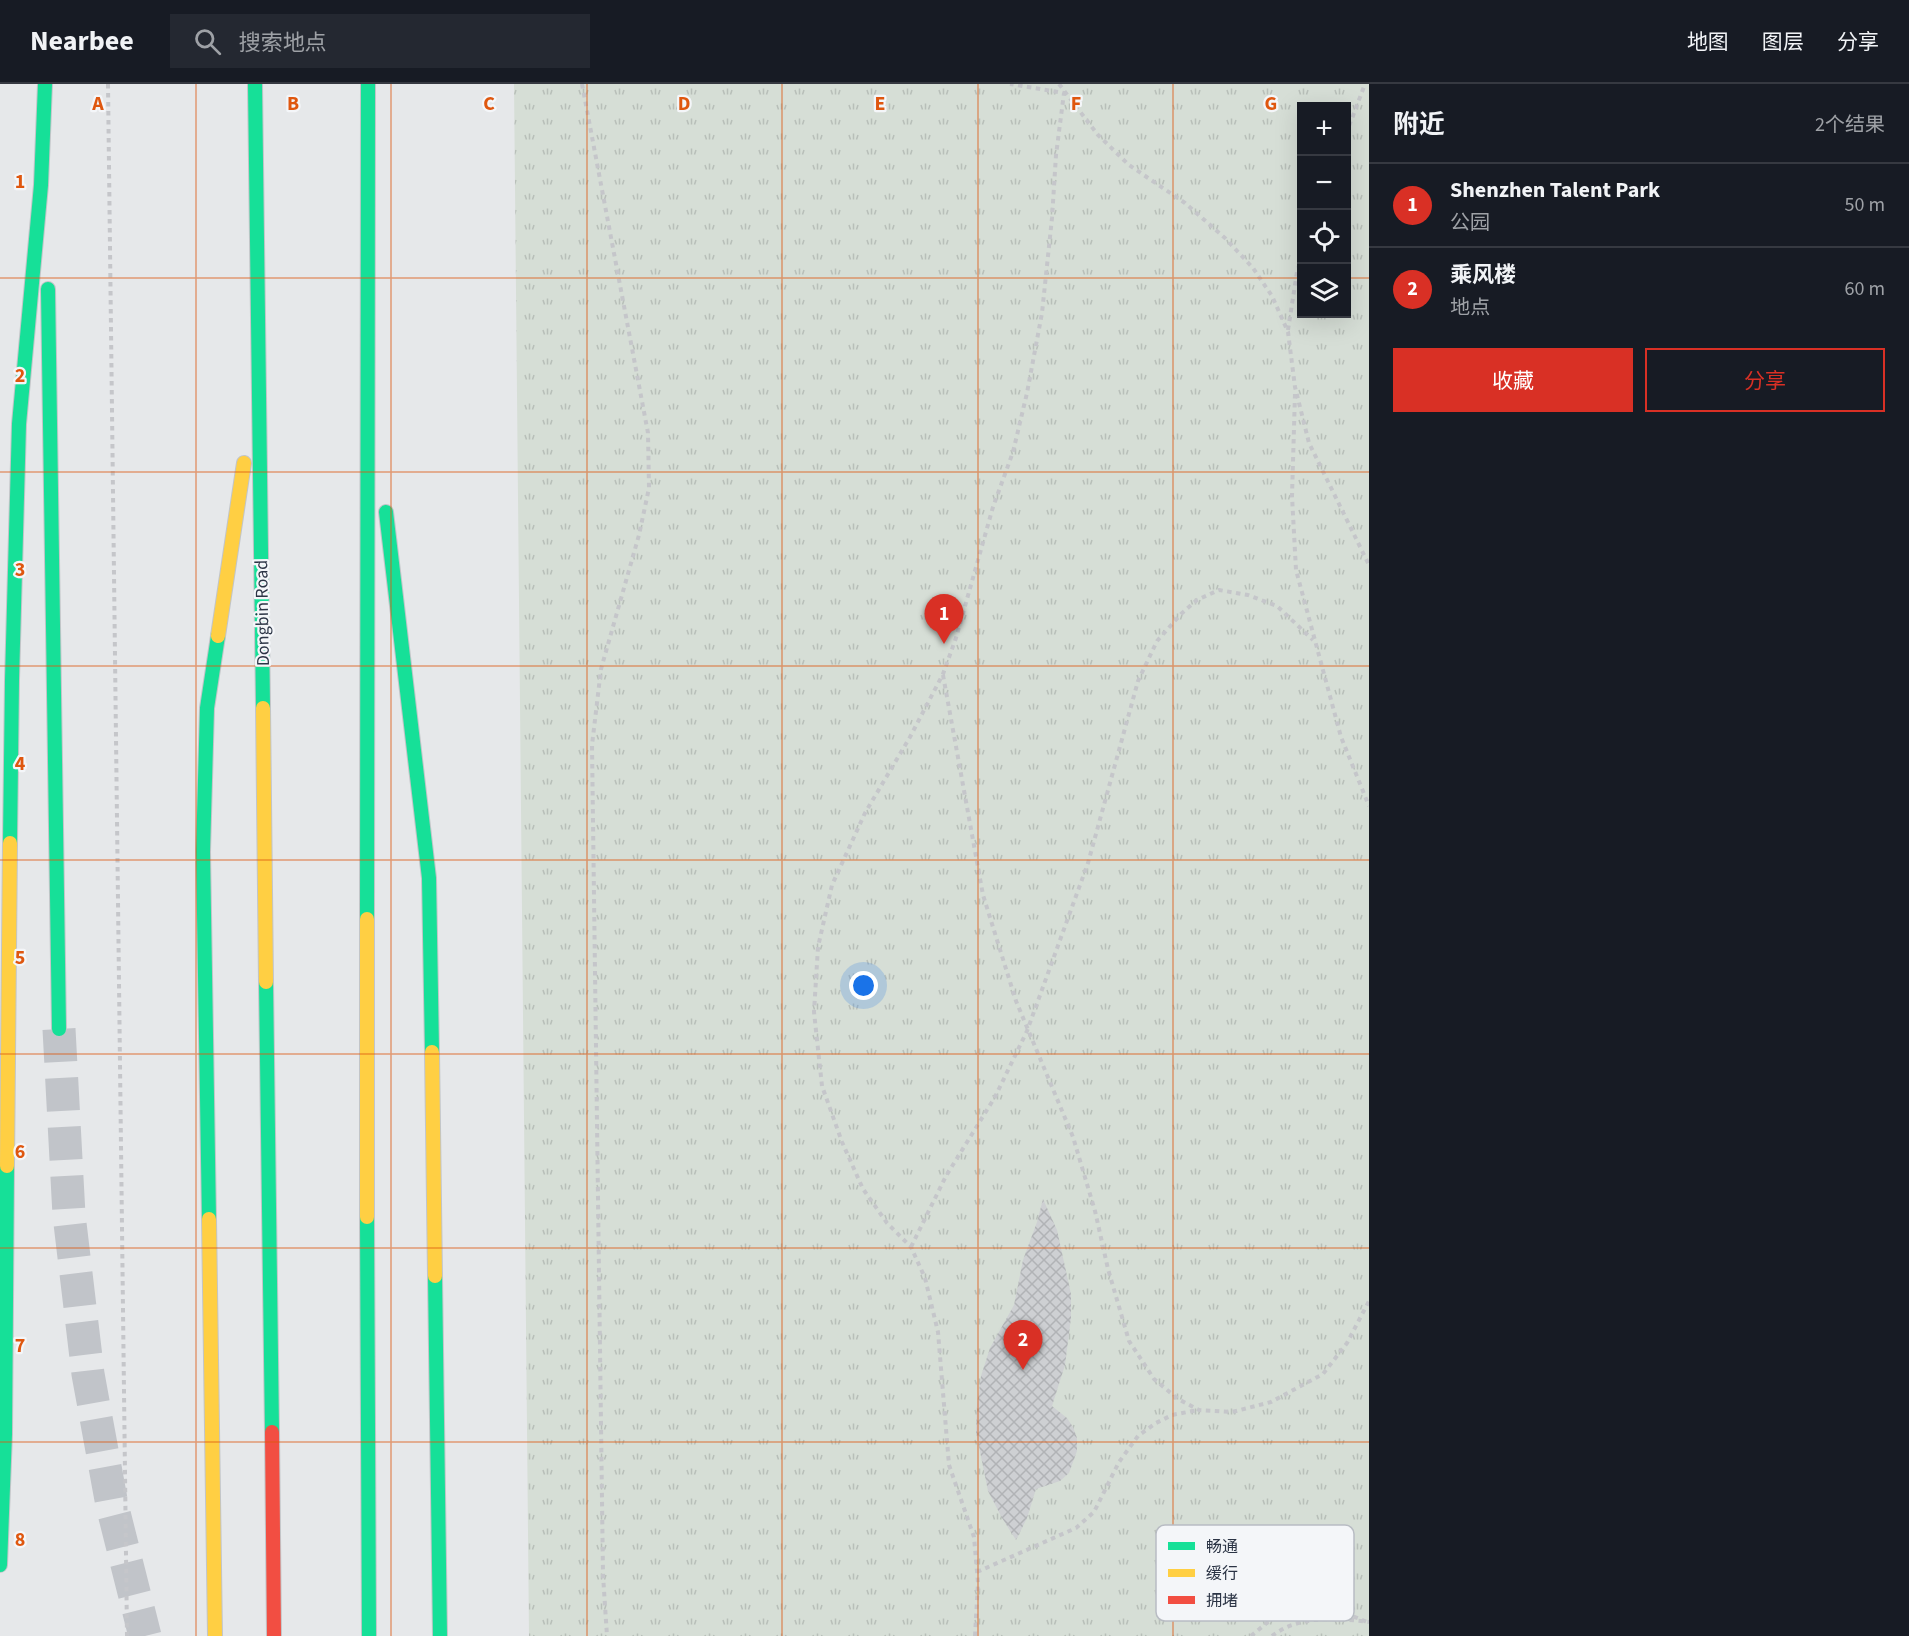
<!DOCTYPE html>
<html lang="zh">
<meta charset="utf-8">
<style>
body{margin:0;font-family:"Source Sans 3","Noto Sans SC",sans-serif;background:#242831;color:#f1f3f6}
.controls{position:absolute;right:18px;top:18px;display:grid;overflow:hidden;border-radius:0px;box-shadow:0 6px 24px #0002}
.controls button{width:54px;height:54px;display:grid;place-items:center;padding:0;border:0;border-bottom:2px solid #363941;background:#171b24;color:#f1f3f6;font:30px sans-serif}
.you{position:absolute;left:864px;top:902px;width:21px;height:21px;margin:-15px;border:4px solid #fff;border-radius:50%;background:#1a73e8;box-shadow:0 0 0 9px #1a73e833}
.badge{display:grid;place-items:center;width:39px;height:39px;border-radius:50%;background:#d93025;color:#fff;font-size:20px;font-weight:700}
.pin{position:absolute;translate:-50% -50px;filter:drop-shadow(0 2px 3px #0008)}
.pin::after{content:'';position:absolute;top:32px;width:21px;height:18px;background:inherit;clip-path:polygon(0 0,100% 0,50% 100%)}
.list{margin:0;padding:0;list-style:none}
h2{display:flex;justify-content:space-between;align-items:center;height:78px;margin:0;padding:0 24px;font-size:26px}
h2 small{font-size:20px;font-weight:400;color:#9ea1a6}
.list li{display:grid;grid-template-columns:39px 1fr auto;gap:18px;align-items:center;box-sizing:border-box;height:84px;padding:0 24px;border-top:2px solid #363941}
.list b{display:block;font-size:22px;white-space:nowrap}
.list p{margin:0;font-size:20px;white-space:nowrap;color:#9ea1a6}
.list em{font-size:20px;font-style:normal;color:#9ea1a6}
.actions{display:flex;gap:12px;padding:18px 24px}
.actions a{flex:1;padding:14px 0;border:2px solid #d93025;border-radius:0px;text-align:center;font-size:21px;color:#d93025}
.actions .main{background:#d93025;color:#fff}
.icon{flex:none;width:33px;height:33px;fill:none;stroke:currentColor;stroke-width:2;stroke-linecap:round;stroke-linejoin:round}
.map{position:relative;flex:none;width:1369px;height:1552px;overflow:hidden}
header{display:flex;align-items:center;gap:36px;box-sizing:border-box;height:84px;padding:0 30px;background:#171b24;border-bottom:2px solid #363941}
header strong{font-size:28px}
nav{display:flex;gap:33px;margin-inline-start:auto;font-size:21px}
.search{width:420px;height:54px;background:#242831;display:flex;align-items:center;gap:15px;box-sizing:border-box;padding:0 21px;border-radius:0px;color:#9ea1a6;font-size:22px}
main{display:flex}
aside{flex:1;background:#171b24}
.map>svg:first-child{display:block}
.park{fill:url(#park-tufts);fill-rule:evenodd}
.building{fill:url(#building-cross-hatch)}
.lines{fill:none;stroke-linecap:round;stroke-linejoin:round}
.highway-tunnel{stroke:#c1c4c9;stroke-width:33;stroke-dasharray:33 16;stroke-linecap:butt}
.fast-casing{stroke:#c2c5c8;stroke-width:16}
.slow-casing{stroke:#c2c5c8;stroke-width:16}
.jam-casing{stroke:#c2c5c8;stroke-width:16}
.path{stroke:#c5c6ca;stroke-width:4;stroke-dasharray:4.5 4.5;stroke-linecap:butt}
.fast{stroke:#16e098;stroke-width:14}
.slow{stroke:#ffcf43;stroke-width:14}
.jam{stroke:#f24e42;stroke-width:14}
.path-bridge{stroke:#c5c6ca;stroke-width:4;stroke-dasharray:4.5 4.5;stroke-linecap:butt}
.grid{fill:none;stroke:#df570f;stroke-width:1.5;stroke-opacity:0.55}
.labels{text-anchor:middle;stroke-width:4.5;stroke-linejoin:round;paint-order:stroke}
.street-label{font-size:18px;fill:#2b3445;stroke:#f4f6f9}
.key{fill:#f4f6f9;stroke:#b8bcc3;stroke-width:1.5}
.key-label{font-size:16px;fill:#2b3445}
.grid-label{font-size:20px;text-anchor:middle;font-weight:bold;fill:#df570f;stroke:#f4f6f9;stroke-width:4.5;stroke-linejoin:round;paint-order:stroke}
</style>
<header>
<strong>Nearbee</strong>
<div class="search"><svg class="icon" aria-label="search" viewBox="0 0 24 24"><circle cx="10" cy="10" r="6"/><path d="M15 15l6 6"/></svg>搜索地点</div>
<nav><a>地图</a><a>图层</a><a>分享</a></nav>
</header>
<main>
<div class="map">
<svg width="1369" height="1552" viewBox="0 0 1369 1552">
<defs>
<pattern id="park-tufts" width="24" height="20" patternUnits="userSpaceOnUse" patternTransform="scale(1.5)"><rect width="24" height="20" fill="#d6ded6"/><path d="M3 7l-1-3M5 7V3M7 7l1-3M15 17l-1-3M17 17v-4M19 17l1-3" fill="none" stroke="#b8bfb9"/></pattern>
<pattern id="building-cross-hatch" width="8" height="8" patternUnits="userSpaceOnUse" patternTransform="scale(1.5)"><rect width="8" height="8" fill="#ced0d3"/><path d="M0 0l8 8M0 8l8-8" fill="none" stroke="#b1b3b6"/></pattern>
</defs>
<rect width="100%" height="100%" fill="#e6e8ea"/>
<!-- park -->
<path class="park" d="M514 0H1369V1552H529ZM1302 22H1346V230H1302Z"/>
<!-- building -->
<polygon class="building" points="1043,1115 1057,1146 1071,1210 1071,1234 1065,1281 1052,1322 1067,1334 1073,1343 1077,1354 1077,1367 1069,1389 1060,1397 1036,1405 1027,1434 1016,1456 1002,1434 988,1407 976,1348 977,1321 981,1292 990,1264 1014,1221 1023,1176 1037,1138"/>
<g class="lines">
<!-- highway-tunnel -->
<polyline class="highway-tunnel" points="59,945 69,1131 88,1290 112,1421 145,1552"/>
<!-- fast casing -->
<g class="fast-casing">
<g id="fast">
<polyline points="255,0 263,624"/>
<polyline points="48,205 59,945"/>
<polyline points="386,428 429,794 432,968"/>
<polyline points="10,759 12,596 19,340 41,101 45,0"/>
<polyline points="367,835 368,0"/>
<polyline points="266,898 272,1348"/>
<polyline points="367,1133 369,1552"/>
<polyline points="209,1135 203,768 207,624 218,552"/>
<polyline points="435,1192 440,1552"/>
<polyline points="0,1481 5,1350 7,1082"/>
</g>
</g>
<!-- slow casing -->
<g class="slow-casing">
<g id="slow">
<polyline points="218,552 244,379"/>
<polyline points="263,624 266,898"/>
<polyline points="367,835 367,1133"/>
<polyline points="432,968 435,1192"/>
<polyline points="7,1082 10,759"/>
<polyline points="209,1135 215,1552"/>
</g>
</g>
<!-- jam casing -->
<g class="jam-casing">
<polyline id="jam" points="272,1348 274,1552"/>
</g>
<!-- path -->
<g class="path">
<polyline points="108,0 127,1552"/>
<polyline points="582,0 648,349 649,404 639,451 601,585 592,661 603,1491 607,1552"/>
<polyline points="1059,0 1098,51 1129,81 1185,119 1225,154 1253,184 1272,212 1288,248 1295,303 1309,359 1369,481"/>
<polyline points="1346,50 1365,0"/>
<polyline points="1288,246 1297,188 1302,173"/>
<polyline points="1295,310 1292,412 1296,486 1341,653 1369,722"/>
<polyline points="943,591 983,811 1016,917 1073,1053 1095,1127 1108,1185 1129,1257 1154,1295 1178,1315 1199,1326 1232,1328 1271,1318 1323,1290 1347,1259 1369,1217"/>
<polyline points="911,1163 946,1092 995,1013 1027,947 1088,779 1138,597 1157,557 1181,530 1197,516 1219,506 1248,511 1277,522 1313,556"/>
<polyline points="977,1488 1076,1444 1094,1428 1119,1378 1138,1352 1156,1339 1172,1331 1198,1326"/>
<polyline points="975,1552 978,1499 974,1453 949,1381 938,1248 925,1194 911,1163 887,1139 863,1105 842,1058 822,1002 814,928 818,863 832,801 865,729 910,653 943,590 956,554 993,423 1013,368 1027,309 1042,229 1052,134 1056,71 1064,9 1010,0"/>
<polyline points="1251,1552 1274,1533"/>
<path d="M1272 1552C1299 1531 1336 1534 1369 1538"/>
</g>
<!-- fast -->
<use href="#fast" class="fast"/>
<!-- slow -->
<use href="#slow" class="slow"/>
<!-- jam -->
<use href="#jam" class="jam"/>
<!-- path-bridge -->
<path class="path-bridge" d="M1274 1533C1310 1523 1335 1523 1369 1539"/>
</g>
<!-- grid -->
<path class="grid" d="M196 0V1552M391 0V1552M587 0V1552M782 0V1552M978 0V1552M1173 0V1552M0 194H1302M1346 194H1369M0 388H1369M0 582H1369M0 776H1369M0 970H1369M0 1164H1369M0 1358H1369"/>
<g class="labels">
<!-- street labels -->
<g class="street-label">
<text transform="translate(262 529) rotate(-91)" y="6">Dongbin Road</text>
</g>
</g>
<!-- legend -->
<rect x="1156" y="1441" width="198" height="96" rx="9" class="key"/>
<rect x="1168" y="1458" width="27" height="8" fill="#16e098"/>
<rect x="1168" y="1485" width="27" height="8" fill="#ffcf43"/>
<rect x="1168" y="1512" width="27" height="8" fill="#f24e42"/>
<g class="key-label">
<text x="1206" y="1468">畅通</text>
<text x="1206" y="1495">缓行</text>
<text x="1206" y="1522">拥堵</text>
</g>
<g class="grid-label">
<text x="98" y="26">A</text>
<text x="293" y="26">B</text>
<text x="489" y="26">C</text>
<text x="684" y="26">D</text>
<text x="880" y="26">E</text>
<text x="1076" y="26">F</text>
<text x="1271" y="26">G</text>
<text x="20" y="104">1</text>
<text x="20" y="298">2</text>
<text x="20" y="492">3</text>
<text x="20" y="686">4</text>
<text x="20" y="880">5</text>
<text x="20" y="1074">6</text>
<text x="20" y="1268">7</text>
<text x="20" y="1462">8</text>
</g>
</svg>
<div class="controls">
<button>+</button>
<button>−</button>
<button><svg class="icon" aria-label="locate" viewBox="0 0 24 24"><circle cx="12" cy="12" r="6"/><path d="M12 2v4M12 18v4M2 12h4M18 12h4"/></svg></button>
<button><svg class="icon" aria-label="layers" viewBox="0 0 24 24"><path d="M12 4l9 5-9 5-9-5zM3 14l9 5 9-5"/></svg></button>
</div>
<div class="you"></div>
<div class="pin badge" style="left:944px;top:560px">1</div>
<div class="pin badge" style="left:1023px;top:1286px">2</div>
</div>
<aside>
<h2>附近<small>2个结果</small></h2>
<ul class="list">
<li><span class="badge">1</span><div><b>Shenzhen Talent Park</b><p>公园</p></div><em>50 m</em></li>
<li><span class="badge">2</span><div><b>乘风楼</b><p>地点</p></div><em>60 m</em></li>
</ul>
<div class="actions"><a class="main">收藏</a><a>分享</a></div>
</aside>
</main>
